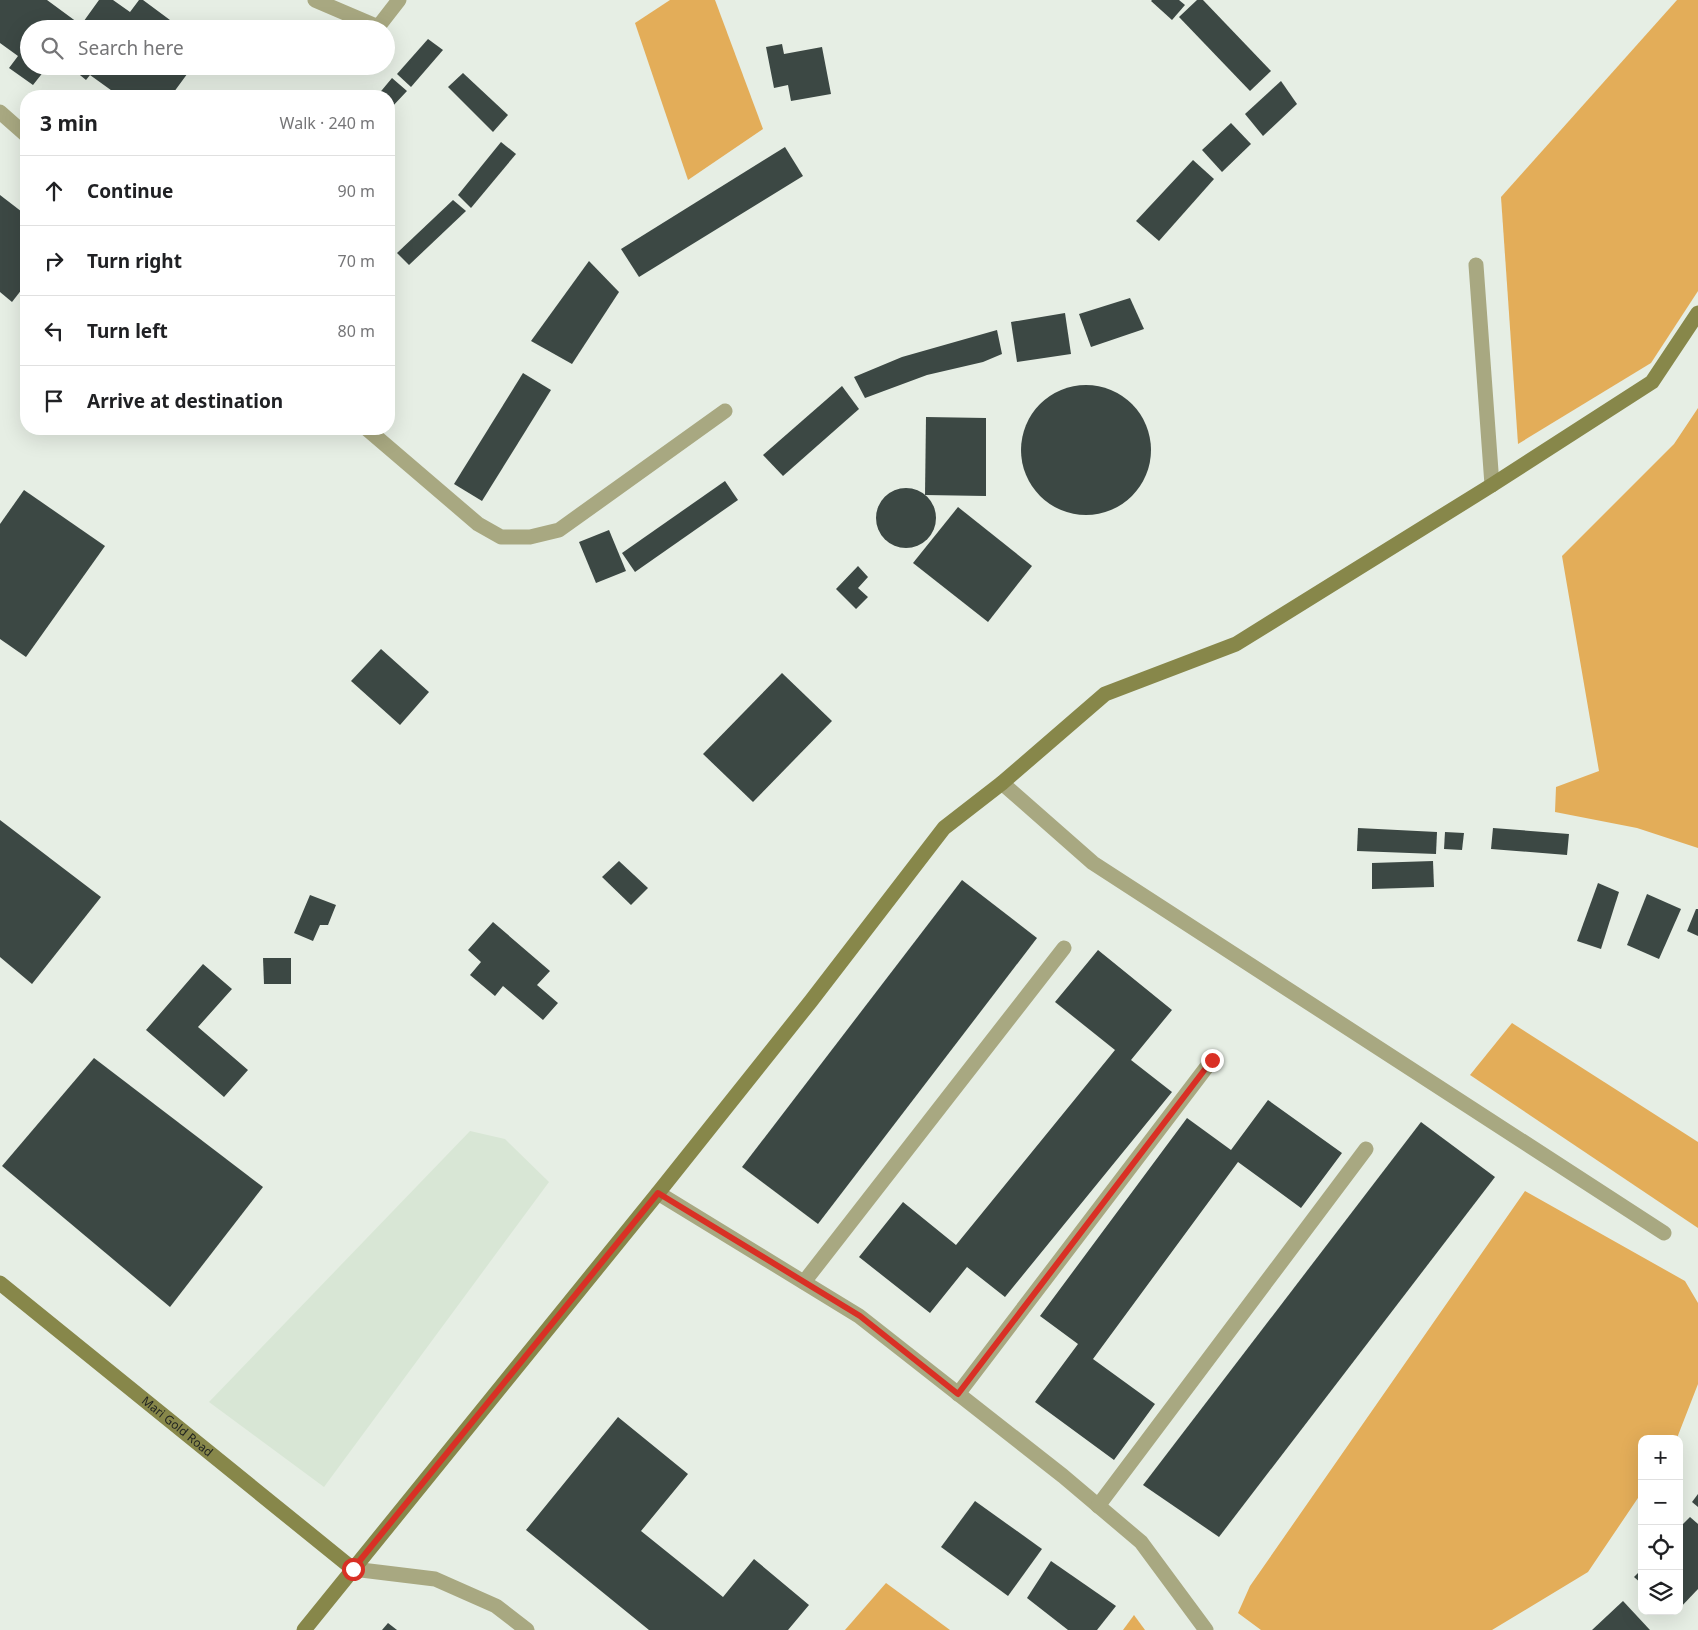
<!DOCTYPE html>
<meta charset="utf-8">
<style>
body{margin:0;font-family:"Noto Sans",sans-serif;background:#f6f6f6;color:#202124}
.controls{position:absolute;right:15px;bottom:15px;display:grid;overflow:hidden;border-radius:10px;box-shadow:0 5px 20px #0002}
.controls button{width:45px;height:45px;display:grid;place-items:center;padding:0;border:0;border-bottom:1px solid #e0e0e0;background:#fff;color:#202124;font:25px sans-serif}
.stop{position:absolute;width:15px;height:15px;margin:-11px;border:4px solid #d93025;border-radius:50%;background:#fff}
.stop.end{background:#d93025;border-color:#fff;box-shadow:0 1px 5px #0008}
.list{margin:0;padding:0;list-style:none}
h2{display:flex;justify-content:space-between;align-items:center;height:65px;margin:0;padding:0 20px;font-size:21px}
h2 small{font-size:16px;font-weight:400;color:#757577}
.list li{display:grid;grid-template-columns:32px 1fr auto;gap:15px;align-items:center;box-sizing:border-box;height:70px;padding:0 20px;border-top:1px solid #e0e0e0}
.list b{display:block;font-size:19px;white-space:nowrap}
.list em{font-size:16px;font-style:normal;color:#757577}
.icon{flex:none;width:28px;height:28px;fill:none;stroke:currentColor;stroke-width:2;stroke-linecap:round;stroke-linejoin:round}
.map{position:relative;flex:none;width:1698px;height:1630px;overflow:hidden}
.search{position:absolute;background:#fff;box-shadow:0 5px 20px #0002;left:20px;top:20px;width:375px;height:55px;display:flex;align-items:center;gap:12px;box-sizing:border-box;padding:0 18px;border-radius:28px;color:#757577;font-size:19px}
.panel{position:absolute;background:#fff;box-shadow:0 5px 20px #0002;left:20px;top:90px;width:375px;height:345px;border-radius:20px}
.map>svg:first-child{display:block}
.built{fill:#d8e6d5}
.green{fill:#e3ad59}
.building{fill:#3c4844}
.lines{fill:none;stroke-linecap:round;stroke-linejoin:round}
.lane{stroke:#a8a881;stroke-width:15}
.street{stroke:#a8a881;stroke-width:15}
.secondary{stroke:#87874a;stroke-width:15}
.route{stroke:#d93025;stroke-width:6}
.labels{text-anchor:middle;stroke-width:5;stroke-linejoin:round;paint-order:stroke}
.street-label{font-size:12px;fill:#232622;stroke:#f3fcf1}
</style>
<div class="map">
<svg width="1698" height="1630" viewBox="0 0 1698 1630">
<rect width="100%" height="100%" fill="#e6eee4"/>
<!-- built -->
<polygon class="built" points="470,1131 505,1139 549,1182 324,1487 209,1402"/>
<!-- green -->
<g class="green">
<polygon points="670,0 715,0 763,129 688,180 635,23"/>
<polygon points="1677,0 1698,0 1698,291 1651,363 1518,444 1501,197"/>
<polygon points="1698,408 1698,848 1637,828 1555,812 1556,787 1599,771 1562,556 1674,444"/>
<polygon points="1512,1023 1698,1142 1698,1228 1470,1075"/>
<polygon points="1525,1191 1685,1281 1698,1303 1698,1384 1677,1438 1642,1439 1642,1492 1588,1572 1492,1630 1261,1630 1238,1613 1250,1586"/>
<polygon points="886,1583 950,1630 845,1630"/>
<polygon points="1134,1615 1145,1630 1123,1630"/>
</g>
<!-- building -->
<g class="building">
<polygon points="0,0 47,0 81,25 99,0 113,0 130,12 139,0 143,0 170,20 163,29 29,29 29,66 48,66 33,85 9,68 18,56 0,43"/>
<polygon points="1152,0 1179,0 1185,5 1172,20 1151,1"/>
<polygon points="1197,0 1203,0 1271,71 1250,91 1179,17"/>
<polygon points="428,39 443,50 411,87 397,74"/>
<polygon points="782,44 784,54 822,47 831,94 791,101 788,85 774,88 766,47"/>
<polygon points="69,66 193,66 171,96 113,96 115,93 90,75 86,80"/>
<polygon points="463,73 508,115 493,132 448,87"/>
<polygon points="392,78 407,91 391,108 389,106 389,96 377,96"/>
<polygon points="1281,81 1297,104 1263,136 1245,114"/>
<polygon points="1231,123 1251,144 1222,172 1202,150"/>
<polygon points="501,142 516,154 471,208 458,195"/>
<polygon points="785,147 803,176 639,277 621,249"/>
<polygon points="1193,160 1214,179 1159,241 1136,221"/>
<polygon points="0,195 26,215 26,284 12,302 0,292"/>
<polygon points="453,200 466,211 409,265 397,253"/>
<polygon points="589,261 619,292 572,364 531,341"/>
<polygon points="1130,298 1144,329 1091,347 1079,314"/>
<polygon points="1065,313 1071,354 1017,362 1011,322"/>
<polygon points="997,330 1002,354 983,362 927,375 865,398 854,377 902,357"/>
<polygon points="523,373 551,390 482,501 454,484"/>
<circle cx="1086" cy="450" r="65"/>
<polygon points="842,386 859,409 783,476 763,455"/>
<polygon points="926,417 986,418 986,496 925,495"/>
<polygon points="725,481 738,500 635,572 622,553"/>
<circle cx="906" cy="518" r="30"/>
<polygon points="24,490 105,546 26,657 0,639 0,524"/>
<polygon points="958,507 1032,566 988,622 913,563"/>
<polygon points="609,530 626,571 596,583 579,542"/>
<polygon points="858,566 868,577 858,588 868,597 856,609 836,589"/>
<polygon points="381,649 429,692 400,725 351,681"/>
<polygon points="782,673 832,721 753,802 703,754"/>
<polygon points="0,820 101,897 32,984 0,957"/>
<polygon points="1358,828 1437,832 1436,854 1357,851"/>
<polygon points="1493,828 1569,834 1567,855 1491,849"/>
<polygon points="1445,832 1464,833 1462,850 1444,849"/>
<polygon points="619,861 648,888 631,905 602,877"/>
<polygon points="1433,861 1434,887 1372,889 1372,863"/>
<polygon points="962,880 1037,938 818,1224 742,1167"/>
<polygon points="1598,883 1619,892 1601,949 1577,941"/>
<polygon points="1647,894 1681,909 1659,959 1627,945"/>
<polygon points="310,895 336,905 328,925 320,925 313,941 294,933"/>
<polygon points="1696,909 1698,909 1698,936 1687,931"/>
<polygon points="493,922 550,971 537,985 558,1003 543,1020 503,986 495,996 470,975 481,962 468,950"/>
<polygon points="1098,950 1172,1010 1131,1060 1172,1092 1005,1297 967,1267 930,1313 859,1257 903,1202 956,1245 1115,1050 1055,1002"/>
<polygon points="263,958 291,958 291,984 264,984"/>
<polygon points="203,964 232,989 198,1027 248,1070 224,1097 146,1030"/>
<polygon points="94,1058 263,1187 170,1307 2,1166"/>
<polygon points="1268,1100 1342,1153 1301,1208 1238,1162 1093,1359 1155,1404 1114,1460 1035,1402 1078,1344 1040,1316 1187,1118 1231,1150"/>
<polygon points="1421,1122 1495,1177 1219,1537 1143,1485"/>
<polygon points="618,1417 688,1474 641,1531 723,1597 754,1559 809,1605 788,1630 649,1630 526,1530"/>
<polygon points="1698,1494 1698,1507 1692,1502"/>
<polygon points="975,1501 1042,1549 1008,1596 941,1547"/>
<polygon points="1690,1517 1698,1524 1698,1589 1679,1609 1679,1528"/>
<polygon points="1051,1561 1116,1606 1097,1630 1068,1630 1027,1598"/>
<polygon points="1642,1569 1642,1584 1634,1577"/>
<polygon points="1623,1601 1650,1630 1592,1630"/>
<polygon points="388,1623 397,1630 382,1630"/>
</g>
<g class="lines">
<!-- lane -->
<g class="lane">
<polyline points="315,0 378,27 399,0"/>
<polyline points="0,112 26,135"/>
<polyline points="367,429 478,524 501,537 530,537 559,530 725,411"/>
</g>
<!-- street -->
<g class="street">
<polyline points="1476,265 1492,485"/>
<polyline points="1002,783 1093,863 1664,1233"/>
<polyline points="658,1193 859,1316 1063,1476 1141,1542 1206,1630"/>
<polyline points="804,1282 1064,948"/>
<polyline points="958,1394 1212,1060"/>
<polyline points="1098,1506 1366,1149"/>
<polyline points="353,1569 435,1579 496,1606 527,1630"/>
</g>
<!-- secondary -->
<g class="secondary">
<path id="s1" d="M0 1283 353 1569"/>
<polyline points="304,1630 658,1193 811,1001 944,828 1002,783 1105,694 1236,644 1492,485 1652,382 1698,313"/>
</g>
</g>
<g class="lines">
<!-- route -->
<polyline class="route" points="353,1569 658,1193 860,1316 958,1394 1212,1060"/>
</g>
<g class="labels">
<!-- street labels -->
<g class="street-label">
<text dy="4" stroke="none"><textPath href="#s1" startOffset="228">Mari Gold Road</textPath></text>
</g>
</g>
</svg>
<div class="controls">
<button>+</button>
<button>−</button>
<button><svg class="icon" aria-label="locate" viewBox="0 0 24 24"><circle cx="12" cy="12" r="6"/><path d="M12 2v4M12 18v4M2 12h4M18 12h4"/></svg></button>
<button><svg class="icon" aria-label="layers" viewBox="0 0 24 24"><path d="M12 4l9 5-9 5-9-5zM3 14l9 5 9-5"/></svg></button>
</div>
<div class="stop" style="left:353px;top:1569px"></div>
<div class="stop end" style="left:1212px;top:1060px"></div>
<div class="search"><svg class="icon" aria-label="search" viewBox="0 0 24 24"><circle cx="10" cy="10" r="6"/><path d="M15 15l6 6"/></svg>Search here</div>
<section class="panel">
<h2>3 min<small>Walk · 240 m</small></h2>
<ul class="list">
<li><svg class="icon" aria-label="ahead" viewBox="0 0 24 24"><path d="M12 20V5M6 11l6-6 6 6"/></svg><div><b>Continue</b></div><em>90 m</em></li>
<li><svg class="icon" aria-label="right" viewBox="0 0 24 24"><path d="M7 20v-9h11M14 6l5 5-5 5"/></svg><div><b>Turn right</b></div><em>70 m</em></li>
<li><svg class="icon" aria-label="left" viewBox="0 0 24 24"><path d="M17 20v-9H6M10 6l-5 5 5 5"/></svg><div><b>Turn left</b></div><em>80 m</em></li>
<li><svg class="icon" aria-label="arrive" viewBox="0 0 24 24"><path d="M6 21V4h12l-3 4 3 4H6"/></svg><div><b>Arrive at destination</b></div></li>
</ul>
</section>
</div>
